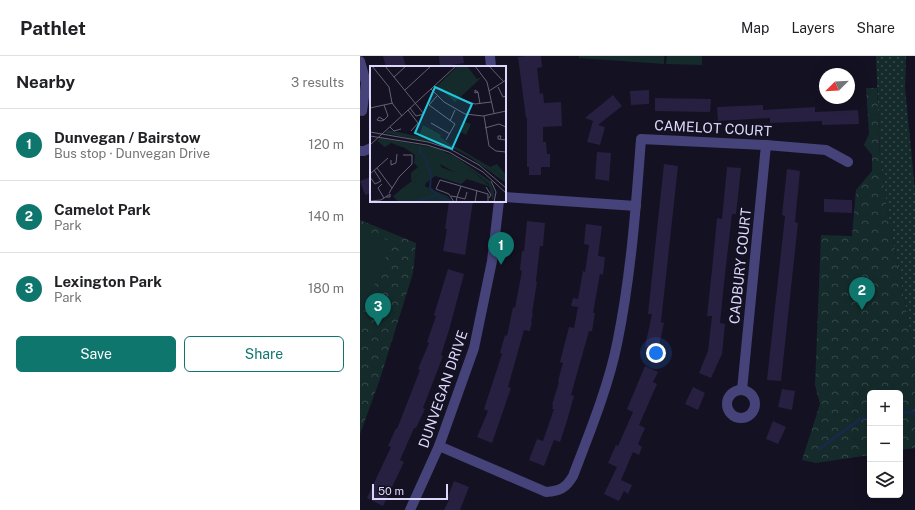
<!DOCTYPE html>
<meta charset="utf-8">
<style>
body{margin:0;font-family:"Public Sans",sans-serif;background:#f2f2f2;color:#202124}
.controls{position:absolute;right:12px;bottom:12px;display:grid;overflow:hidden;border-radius:6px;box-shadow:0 4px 16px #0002}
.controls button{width:36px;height:36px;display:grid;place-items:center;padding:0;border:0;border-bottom:1px solid #e0e0e0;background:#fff;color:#202124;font:20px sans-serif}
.compass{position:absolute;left:459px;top:12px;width:36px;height:36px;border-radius:50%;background:#fff;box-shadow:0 4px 16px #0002;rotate:246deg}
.scale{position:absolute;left:12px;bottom:10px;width:76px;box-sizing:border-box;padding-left:4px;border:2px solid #dcd8fa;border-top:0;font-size:11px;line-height:14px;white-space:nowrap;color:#dcd8fa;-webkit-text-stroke:3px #141122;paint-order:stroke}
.you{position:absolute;left:296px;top:297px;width:14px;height:14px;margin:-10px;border:3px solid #fff;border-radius:50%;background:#1a73e8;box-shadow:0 0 0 6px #1a73e833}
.badge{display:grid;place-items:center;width:26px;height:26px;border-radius:50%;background:#0f766e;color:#fff;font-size:13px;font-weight:700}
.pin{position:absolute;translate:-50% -33px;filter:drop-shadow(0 1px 2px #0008)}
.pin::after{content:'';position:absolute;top:21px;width:14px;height:12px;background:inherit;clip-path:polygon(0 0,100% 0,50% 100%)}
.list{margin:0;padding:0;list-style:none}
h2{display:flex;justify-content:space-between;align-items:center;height:52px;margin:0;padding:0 16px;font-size:17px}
h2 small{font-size:13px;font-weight:400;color:#757577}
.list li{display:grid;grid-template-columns:26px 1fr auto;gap:12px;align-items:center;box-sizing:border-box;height:72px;padding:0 16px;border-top:1px solid #e0e0e0}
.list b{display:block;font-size:15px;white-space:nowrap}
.list p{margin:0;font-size:13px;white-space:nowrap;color:#757577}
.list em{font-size:13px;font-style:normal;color:#757577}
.actions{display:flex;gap:8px;padding:12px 16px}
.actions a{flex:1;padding:9px 0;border:1px solid #0f766e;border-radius:6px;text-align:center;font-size:14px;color:#0f766e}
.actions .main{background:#0f766e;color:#fff}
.icon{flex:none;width:22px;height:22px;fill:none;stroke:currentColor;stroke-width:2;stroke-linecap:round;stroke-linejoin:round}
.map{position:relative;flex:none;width:555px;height:454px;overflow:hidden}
header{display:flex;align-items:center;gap:24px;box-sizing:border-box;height:56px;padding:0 20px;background:#fff;border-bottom:1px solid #e0e0e0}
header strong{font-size:19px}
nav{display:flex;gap:22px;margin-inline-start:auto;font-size:14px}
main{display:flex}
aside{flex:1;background:#fff}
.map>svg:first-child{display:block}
.grass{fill:url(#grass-dots)}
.park{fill:url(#park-crowns)}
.garden{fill:#152b2b}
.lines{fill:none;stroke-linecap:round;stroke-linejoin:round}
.stream{stroke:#172947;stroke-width:3}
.building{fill:#272041}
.street{stroke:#46437b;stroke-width:10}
.labels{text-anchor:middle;stroke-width:3.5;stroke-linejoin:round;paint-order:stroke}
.street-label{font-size:14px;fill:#dcd8fa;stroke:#141122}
.inset-river{fill:none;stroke:#172947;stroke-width:2}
.inset-road{fill:none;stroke:#646178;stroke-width:1}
.view{fill:#1fc8de;fill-opacity:0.15;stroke:#1fc8de;stroke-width:2}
.inset-edge{fill:none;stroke:#dcd8fa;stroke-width:2}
</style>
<header>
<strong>Pathlet</strong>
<nav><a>Map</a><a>Layers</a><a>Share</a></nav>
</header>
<main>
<aside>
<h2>Nearby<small>3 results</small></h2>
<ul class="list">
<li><span class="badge">1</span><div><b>Dunvegan / Bairstow</b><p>Bus stop · Dunvegan Drive</p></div><em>120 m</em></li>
<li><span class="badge">2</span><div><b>Camelot Park</b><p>Park</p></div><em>140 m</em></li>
<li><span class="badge">3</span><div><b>Lexington Park</b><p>Park</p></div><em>180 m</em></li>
</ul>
<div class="actions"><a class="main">Save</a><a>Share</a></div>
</aside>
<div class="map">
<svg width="555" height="454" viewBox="0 0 555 454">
<defs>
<pattern id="grass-dots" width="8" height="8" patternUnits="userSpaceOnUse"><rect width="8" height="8" fill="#152b2b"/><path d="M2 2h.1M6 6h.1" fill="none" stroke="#36494b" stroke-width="1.8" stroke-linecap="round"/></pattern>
<pattern id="park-crowns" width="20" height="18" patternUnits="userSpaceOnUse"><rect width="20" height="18" fill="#152b2b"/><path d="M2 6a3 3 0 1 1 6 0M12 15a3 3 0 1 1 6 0" fill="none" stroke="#36494b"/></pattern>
</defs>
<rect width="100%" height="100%" fill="#141122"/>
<!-- grass -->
<polygon class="grass" points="516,0 546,0 545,32 555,134 555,301 526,146 520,101"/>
<!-- park -->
<g class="park">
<polygon points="506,32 517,32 520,101 526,146 555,301 555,392 540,394 540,337 510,337 510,399 456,407 442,404 460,348 455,329 461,179 492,180 496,134 512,115 512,99 504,89 509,78"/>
<polygon points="0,164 56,187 53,217 20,323 0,378"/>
</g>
<!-- garden -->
<g class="garden">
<polygon points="219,0 304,0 304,8 219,2"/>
<polygon points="307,0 342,0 342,9 306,8"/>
<polygon points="0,173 32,186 0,264"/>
</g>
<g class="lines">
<!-- stream -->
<g class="stream">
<polyline points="540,357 555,356"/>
<polyline points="459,393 499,364 510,359"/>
</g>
</g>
<!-- building -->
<g class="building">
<polygon points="23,0 43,0 46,11 26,11"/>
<polygon points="79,0 103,0 104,7 80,11"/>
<polygon points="165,0 181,0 182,11 177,12 180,38 183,37 184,47 201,46 202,70 183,71 183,86 186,86 187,98 190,98 190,111 181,111 181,119 169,119 169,111 167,111 167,62 166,62 158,1"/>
<polygon points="289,34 289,48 271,49 270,35"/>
<polygon points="253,39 262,50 238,69 245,71 240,89 227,86 233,65 225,62"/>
<polygon points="295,42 351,43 350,56 295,55"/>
<polygon points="403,49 403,54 455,51 455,56 498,54 499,68 462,69 462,65 410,67 410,62 358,65 357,51"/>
<polygon points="237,96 251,97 249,125 235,123"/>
<polygon points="304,108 318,110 301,266 304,267 298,294 285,291 292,258 288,258"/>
<polygon points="367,111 381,112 376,158 372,158 365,218 360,267 365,268 362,298 351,322 339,317 348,295 352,260 347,260 352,214 357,162 362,163"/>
<polygon points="427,113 440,115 435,166 438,167 421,325 407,324 425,160 422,159"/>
<polygon points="11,121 11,137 5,139 0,125"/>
<polygon points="464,143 492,144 492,157 464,156"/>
<polygon points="89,145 113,145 105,199 83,195 87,173 85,173"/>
<polygon points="167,165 185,167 183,190 180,190 176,225 177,226 172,257 173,258 171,265 172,266 170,275 164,274 148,331 151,332 132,387 117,381 128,355 124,353 142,298 140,297 145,279 147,280 153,251 155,252 162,215 160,214 162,195 164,195"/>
<polygon points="226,168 242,170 238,200 245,201 243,219 240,218 233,257 235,257 232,275 229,275 211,339 214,340 206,368 200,386 194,384 184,410 169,404 177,383 183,385 194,353 192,353 193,349 192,349 199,326 198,325 203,307 200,306 209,271 214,272 218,251 211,250 213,242 218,243 223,215 225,216 229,189 224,188"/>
<polygon points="88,213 104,218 89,274 81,299 83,300 63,352 65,353 56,372 54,372 40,404 44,406 23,450 7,442 31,391 28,390 36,372 37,373 60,314 58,313 69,287 67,286 76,260 74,259"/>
<polygon points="285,310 298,316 293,326 297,328 279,369 285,372 278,388 282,391 279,399 273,396 261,424 272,429 268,438 264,435 259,445 244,438 257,411 248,407 256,389 258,390 273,356 267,353"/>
<polygon points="333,331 345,337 338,354 325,348"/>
<polygon points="422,333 435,335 432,354 418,351"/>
<polygon points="413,365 426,371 418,388 406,383"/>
<polygon points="94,425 109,431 100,454 84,454 89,444 87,443"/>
</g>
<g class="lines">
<!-- street -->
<g class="street">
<polyline points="130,0 131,11"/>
<polyline points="0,5 6,27 2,55"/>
<polyline points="0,95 4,95 11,92"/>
<polyline points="145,141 276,150"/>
<polyline points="382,334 406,89"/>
<circle cx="381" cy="348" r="14"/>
<path d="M79 390 186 436C200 435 206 432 213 420 229 378 248 332 257 288 271 220 276 151 281 83L406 89 466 94 488 106"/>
<polyline points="50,454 79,390 114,292 132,205 139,145"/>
</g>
</g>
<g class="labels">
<!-- street labels -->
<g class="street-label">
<text transform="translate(353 72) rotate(3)" y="5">CAMELOT COURT</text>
<text transform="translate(380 210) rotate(-84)" y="5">CADBURY COURT</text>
<text transform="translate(83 333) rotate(-71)" y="5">DUNVEGAN DRIVE</text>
</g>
</g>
<!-- overview -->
<g transform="translate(10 10)">
<rect width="136" height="136" fill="#141122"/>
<path d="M18 64 71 75 88 82 120 101 136 113V117L98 90 80 81 15 67ZM10 72 66 82 86 91 120 115 124 126 123 136 119 118 99 102 84 106 70 98 52 96 51 107 41 113V107L48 101 44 97 45 89 35 82 21 77 15 81 7 75Z" fill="#152b2b"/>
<path d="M59 86 69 92 71 101 84 106 92 101 99 102 121 121 97 113 91 118 65 110 56 117 54 123 77 130 83 136H28L29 125 42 115 41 113 51 107 48 100 51 92Z" fill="#152b2b"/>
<path d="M88 0H97L107 13 112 11 85 36 67 20ZM53 59 71 69 70 71 81 79 49 70ZM127 98 136 109V113L120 101ZM43 115 77 130 83 136H28L23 130Z" fill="#152b2b"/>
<path d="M93 3 101 8 91 16 82 7ZM81.5 27a5.5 5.5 0 1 1 11 0a5.5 5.5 0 1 1-11 0ZM94 56 101 58 96 69 89 65Z" fill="#152b2b"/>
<path class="inset-river" d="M50 81V87L55 90 61 110 60 122 69 130M44 136 66 129 80 136"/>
<path class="inset-road" d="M2 0 19 21 22 37 32 50M15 0 54 48 46 50 40 42M105 0 117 16 124 47M119 0 134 16M24 11 36 0M128 21 133 31 136 30M61 23 74 36 95 48 113 50 136 45M35 24 61 0M119 25 136 14M108 26 105 24V27L108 26 110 38M67 30 59 39 85 58 76 74M97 36 94 34 105 38 121 36M0 42 23 37M38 44 48 57 41 65M114 50 119 80 126 85 136 86M14 54 9 51 7 54 11 55 14 54 18 50 14 39M80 55 85 44M61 57 80 68M20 61 24 65 31 63M115 62 129 58 136 61M0 66 58 76 80 83 109 99 136 122M0 70 57 79 79 86 113 106 136 127M130 73 131 70H128V73L136 74M0 79 86 0M21 94V99L26 97 27 88M7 102 22 122M0 108 18 92M0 111 5 118 11 115 4 104M121 115 126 126 124 136M12 118 8 122 14 132M116 121 121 129 119 132M19 127 29 111 42 98V89H33M81 130 87 131 91 120M0 135 11 134 20 128V131H16M84 136 79 128 66 123 70 114 118 128V136M86 136 87 131 95 133 97 126M105 136 107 124"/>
<path class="view" d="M65 21 102 38 82 83 45 67Z"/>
<rect width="136" height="136" class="inset-edge"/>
</g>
</svg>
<div class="controls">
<button>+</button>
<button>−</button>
<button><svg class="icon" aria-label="layers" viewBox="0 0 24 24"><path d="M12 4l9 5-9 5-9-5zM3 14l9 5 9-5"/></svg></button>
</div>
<svg class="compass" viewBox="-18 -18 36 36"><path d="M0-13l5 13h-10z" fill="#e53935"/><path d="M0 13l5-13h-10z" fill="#757577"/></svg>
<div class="scale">50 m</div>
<div class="you"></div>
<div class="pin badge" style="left:141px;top:209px">1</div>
<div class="pin badge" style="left:502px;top:254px">2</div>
<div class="pin badge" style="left:18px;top:270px">3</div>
</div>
</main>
